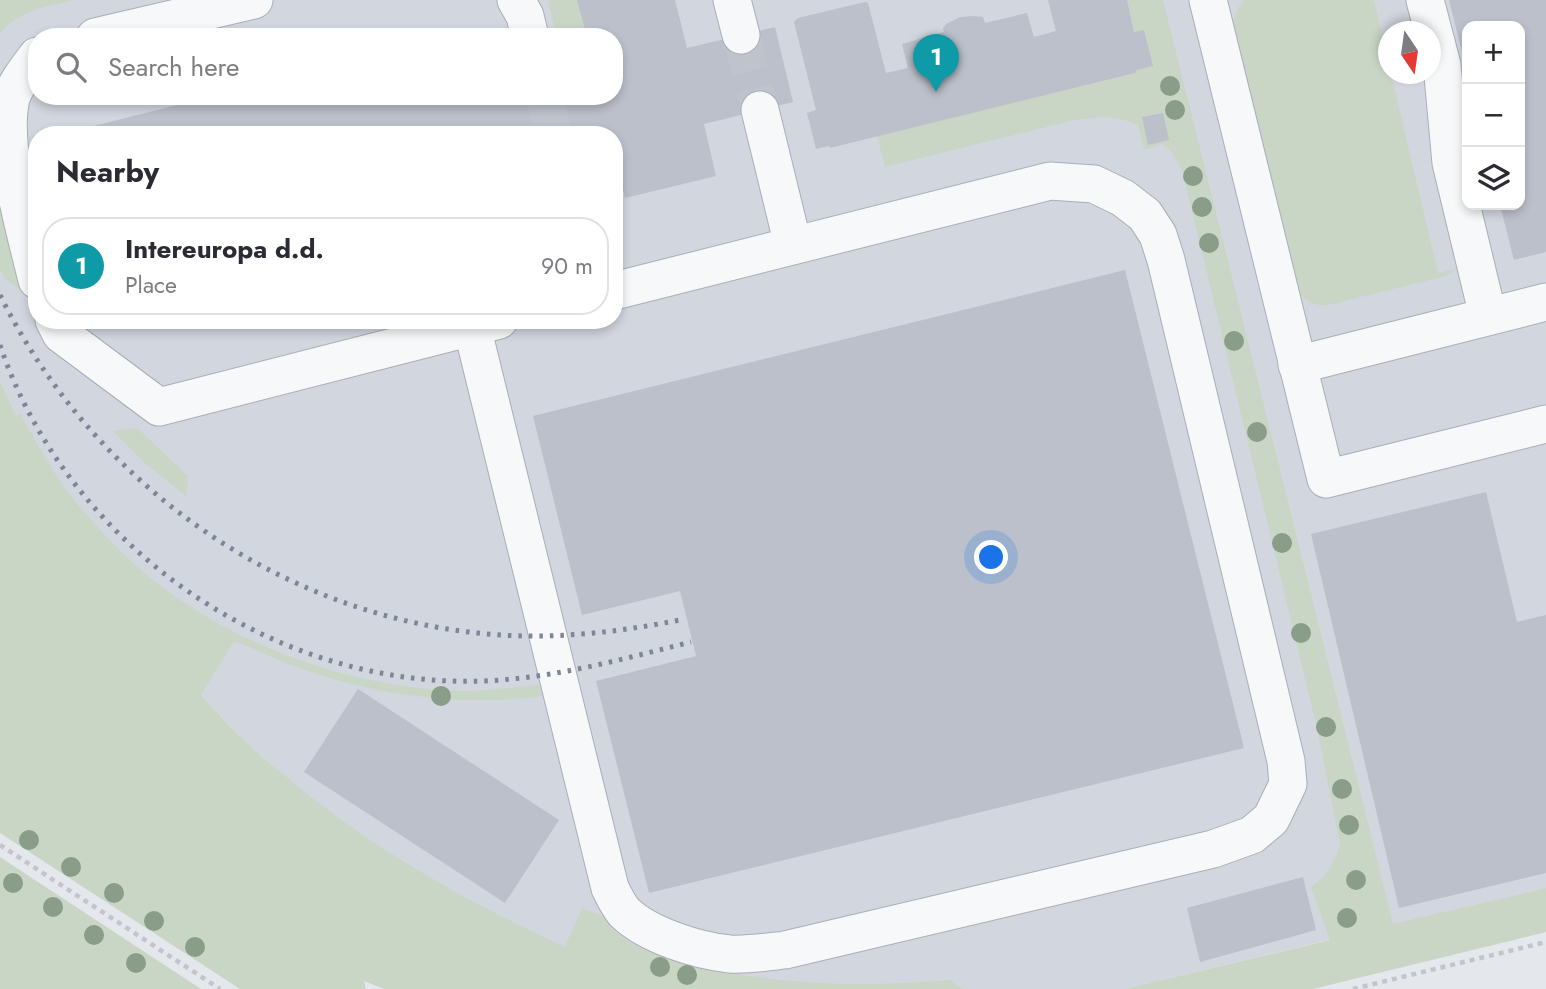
<!DOCTYPE html>
<meta charset="utf-8">
<style>
body{margin:0;font-family:Jost,sans-serif;background:#f7f7f7;color:#2b2b33}
.controls{position:absolute;right:21px;top:21px;display:grid;overflow:hidden;border-radius:14px;box-shadow:0 4px 10px #0003}
.controls button{width:63px;height:63px;display:grid;place-items:center;padding:0;border:0;border-bottom:2px solid #e1e1e2;background:#fff;color:#2b2b33;font:35px sans-serif}
.compass{position:absolute;left:1378px;top:21px;width:63px;height:63px;border-radius:50%;background:#fff;box-shadow:0 4px 10px #0003;rotate:167deg}
.you{position:absolute;left:992px;top:558px;width:24px;height:24px;margin:-18px;border:5px solid #fff;border-radius:50%;background:#1a73e8;box-shadow:0 0 0 10px #1a73e833}
.badge{display:grid;place-items:center;width:46px;height:46px;border-radius:50%;background:#b45309;color:#fff;font-size:23px;font-weight:700}
.pin{position:absolute;translate:-50% -58px;filter:drop-shadow(0 2px 4px #0008)}
.pin::after{content:'';position:absolute;top:37px;width:24px;height:21px;background:inherit;clip-path:polygon(0 0,100% 0,50% 100%)}
.list{margin:0;padding:0;list-style:none}
h2{display:flex;justify-content:space-between;align-items:center;height:91px;margin:0;padding:0 28px;font-size:30px}
h2 small{font-size:23px;font-weight:400;color:#7c7c81}
.list li{display:grid;grid-template-columns:46px 1fr auto;gap:21px;align-items:center;box-sizing:border-box;height:98px;margin:0 14px 14px;padding:0 14px;border:2px solid #e1e1e2;border-radius:28px}
.list b{display:block;font-size:26px;white-space:nowrap}
.list p{margin:0;font-size:23px;white-space:nowrap;color:#7c7c81}
.list em{font-size:23px;font-style:normal;color:#7c7c81}
.icon{flex:none;width:38px;height:38px;fill:none;stroke:currentColor;stroke-width:2;stroke-linecap:round;stroke-linejoin:round}
.map{position:relative;flex:none;width:1546px;height:989px;overflow:hidden}
.search{position:absolute;background:#fff;box-shadow:0 4px 10px #0003;left:28px;top:28px;width:595px;height:77px;display:flex;align-items:center;gap:18px;box-sizing:border-box;padding:0 24px;border-radius:28px;color:#7c7c81;font-size:26px}
.panel{position:absolute;background:#fff;box-shadow:0 4px 10px #0003;left:28px;top:126px;width:595px;height:203px;border-radius:28px}
.map>svg:first-child{display:block}
.built{fill:#d2d6de;fill-rule:evenodd}
.green{fill:#c9d6c5}
.building{fill:#bbc0ca}
.lines{fill:none;stroke-linecap:round;stroke-linejoin:round}
.minor-tunnel{stroke:#bfc3cb;stroke-width:37;stroke-dasharray:37 18;stroke-linecap:butt}
.minor-casing{stroke:#a9aeb7;stroke-width:39}
.path{stroke:#c2c5cb;stroke-width:4.5;stroke-dasharray:5 5;stroke-linecap:butt}
.minor{stroke:#f7f8fa;stroke-width:37}
.rail{stroke:#7d8696;stroke-width:5;stroke-dasharray:3.5 7;stroke-linecap:butt}
.tree{fill:#899d89}
</style>
<div class="map">
<svg width="1546" height="989" viewBox="0 0 1546 989">
<rect width="100%" height="100%" fill="#e4e7ec"/>
<!-- built -->
<path class="built" d="M48 0H1546V888L1124 989H687L565 948 510 922 406 865 345 823 317 802 250 747 201 695 16 417 0 381V12ZM1467 26H1520V205H1467ZM1388 32H1430V74H1388ZM37 37H614V96H37ZM37 135H614V320H37Z"/>
<!-- green -->
<g class="green">
<path d="M0 0H74C46 7 20 10 0 33Z"/>
<polygon points="548,0 577,0 587,37 557,37"/>
<path d="M1127 0H1163L1393 924 1546 888V932L1313 989H1124L1330 940 1311 887C1327 876 1335 862 1340 844L1317 728 1182 170 1170 150 1162 144 1144 150 1138 125C1116 115 1097 117 1075 120L885 167 877 136 1135 73 1137 70 1152 65 1144 30 1134 32Z"/>
<path d="M1244 0H1374L1388 62V74H1391L1438 273 1456 269 1446 276 1328 305C1314 306 1304 302 1298 289L1233 25 1238 8Z"/>
<polygon points="0,203 22,292 5,279 0,269"/>
<path d="M0 381 16 416 20 414C40 448 58 483 84 512 110 541 138 570 170 593 254 653 361 689 464 691 489 691 514 687 539 685L543 696C459 707 368 695 288 664 270 657 252 647 234 641L201 695C217 712 232 729 249 745 263 759 279 770 294 783 376 851 468 902 565 947L582 908C588 911 597 913 602 916 608 920 611 928 616 932 623 939 635 946 643 949 740 985 848 989 950 980L962 989H384L364 981 366 989H240L0 833Z"/>
<polygon points="137,428 188,476 186,496 146,464 113,431"/>
<polygon points="0,857 201,989 0,989"/>
</g>
<!-- building -->
<g class="building">
<polygon points="577,0 675,0 687,48 775,27 793,102 704,124 716,176 625,198 614,152 614,135 58,135 213,96 614,96 614,37 587,37"/>
<polygon points="1048,0 1127,0 1134,32 1144,30 1153,66 1137,70 1135,73 830,148 829,146 816,149 807,113 816,110 794,22 798,18 865,2 868,3 886,73 908,68 902,44 944,32 943,28 946,24 960,17 973,16 983,17 985,23 1027,13 1034,37 1056,31"/>
<polygon points="1449,0 1546,0 1546,252 1514,260 1500,205 1520,205 1520,26 1467,26 1466,68"/>
<polygon points="489,29 491,37 463,37 462,36"/>
<polygon points="1163,113 1169,140 1148,145 1142,117"/>
<polygon points="1125,270 1244,748 649,893 596,681 696,656 680,591 582,615 533,416"/>
<polygon points="90,320 116,320 117,321 91,327"/>
<polygon points="1486,492 1517,622 1546,615 1546,873 1399,908 1311,534"/>
<polygon points="358,689 559,820 505,903 304,772"/>
<polygon points="1303,877 1316,930 1200,962 1187,908"/>
</g>
<g class="lines">
<!-- minor-tunnel -->
<g class="minor-tunnel">
<polyline points="741,35 760,110"/>
<polyline points="544,96 554,135"/>
</g>
<!-- minor casing -->
<g class="minor-casing">
<g id="minor">
<polyline points="516,0 525,16 530,37"/>
<polyline points="732,0 741,35"/>
<polyline points="1208,0 1326,479 1546,424"/>
<polyline points="1425,0 1442,65 1451,163 1488,316"/>
<polyline points="95,37 254,0"/>
<path d="M37 56C28 68 16 83 11 98 0 145 25 231 37 280"/>
<polyline points="760,110 793,245"/>
<polyline points="54,320 61,334 159,407 499,320"/>
<path d="M472 327 610 888C614 896 618 905 624 912 647 935 698 951 730 954 748 955 768 952 785 950L1213 849 1252 835 1271 819 1288 784 1286 761 1166 260 1158 235 1145 215 1123 198 1094 184 1050 181 614 291"/>
<polyline points="1297,365 1546,302"/>
</g>
</g>
<!-- path -->
<g class="path">
<polyline points="0,845 220,989"/>
<polyline points="1353,989 1546,942"/>
</g>
<!-- minor -->
<use href="#minor" class="minor"/>
<!-- rail -->
<g class="rail">
<path d="M0 295C95 487 286 621 501 635 563 639 625 631 685 619"/>
<path d="M0 345C67 545 272 689 484 681 555 678 623 659 691 642"/>
</g>
</g>
<!-- trees -->
<g class="tree">
<circle cx="1170" cy="86" r="10"/>
<circle cx="1175" cy="110" r="10"/>
<circle cx="1193" cy="176" r="10"/>
<circle cx="1202" cy="207" r="10"/>
<circle cx="1209" cy="243" r="10"/>
<circle cx="1234" cy="341" r="10"/>
<circle cx="1257" cy="432" r="10"/>
<circle cx="1282" cy="543" r="10"/>
<circle cx="1301" cy="633" r="10"/>
<circle cx="441" cy="696" r="10"/>
<circle cx="1326" cy="727" r="10"/>
<circle cx="1342" cy="789" r="10"/>
<circle cx="1349" cy="825" r="10"/>
<circle cx="29" cy="840" r="10"/>
<circle cx="71" cy="867" r="10"/>
<circle cx="1356" cy="880" r="10"/>
<circle cx="13" cy="883" r="10"/>
<circle cx="114" cy="893" r="10"/>
<circle cx="53" cy="907" r="10"/>
<circle cx="1347" cy="918" r="10"/>
<circle cx="154" cy="921" r="10"/>
<circle cx="94" cy="935" r="10"/>
<circle cx="195" cy="947" r="10"/>
<circle cx="136" cy="963" r="10"/>
<circle cx="660" cy="967" r="10"/>
<circle cx="687" cy="975" r="10"/>
</g>
</svg>
<div class="controls">
<button>+</button>
<button>−</button>
<button><svg class="icon" aria-label="layers" viewBox="0 0 24 24"><path d="M12 4l9 5-9 5-9-5zM3 14l9 5 9-5"/></svg></button>
</div>
<svg class="compass" viewBox="-18 -18 36 36"><path d="M0-13l5 13h-10z" fill="#e53935"/><path d="M0 13l5-13h-10z" fill="#7c7c81"/></svg>
<div class="you"></div>
<div class="pin badge" style="left:936px;top:92px;background:#0f9aa8">1</div>
<div class="search"><svg class="icon" aria-label="search" viewBox="0 0 24 24"><circle cx="10" cy="10" r="6"/><path d="M15 15l6 6"/></svg>Search here</div>
<section class="panel">
<h2>Nearby<small></small></h2>
<ul class="list">
<li><span class="badge" style="background:#0f9aa8">1</span><div><b>Intereuropa d.d.</b><p>Place</p></div><em>90 m</em></li>
</ul>
</section>
</div>
